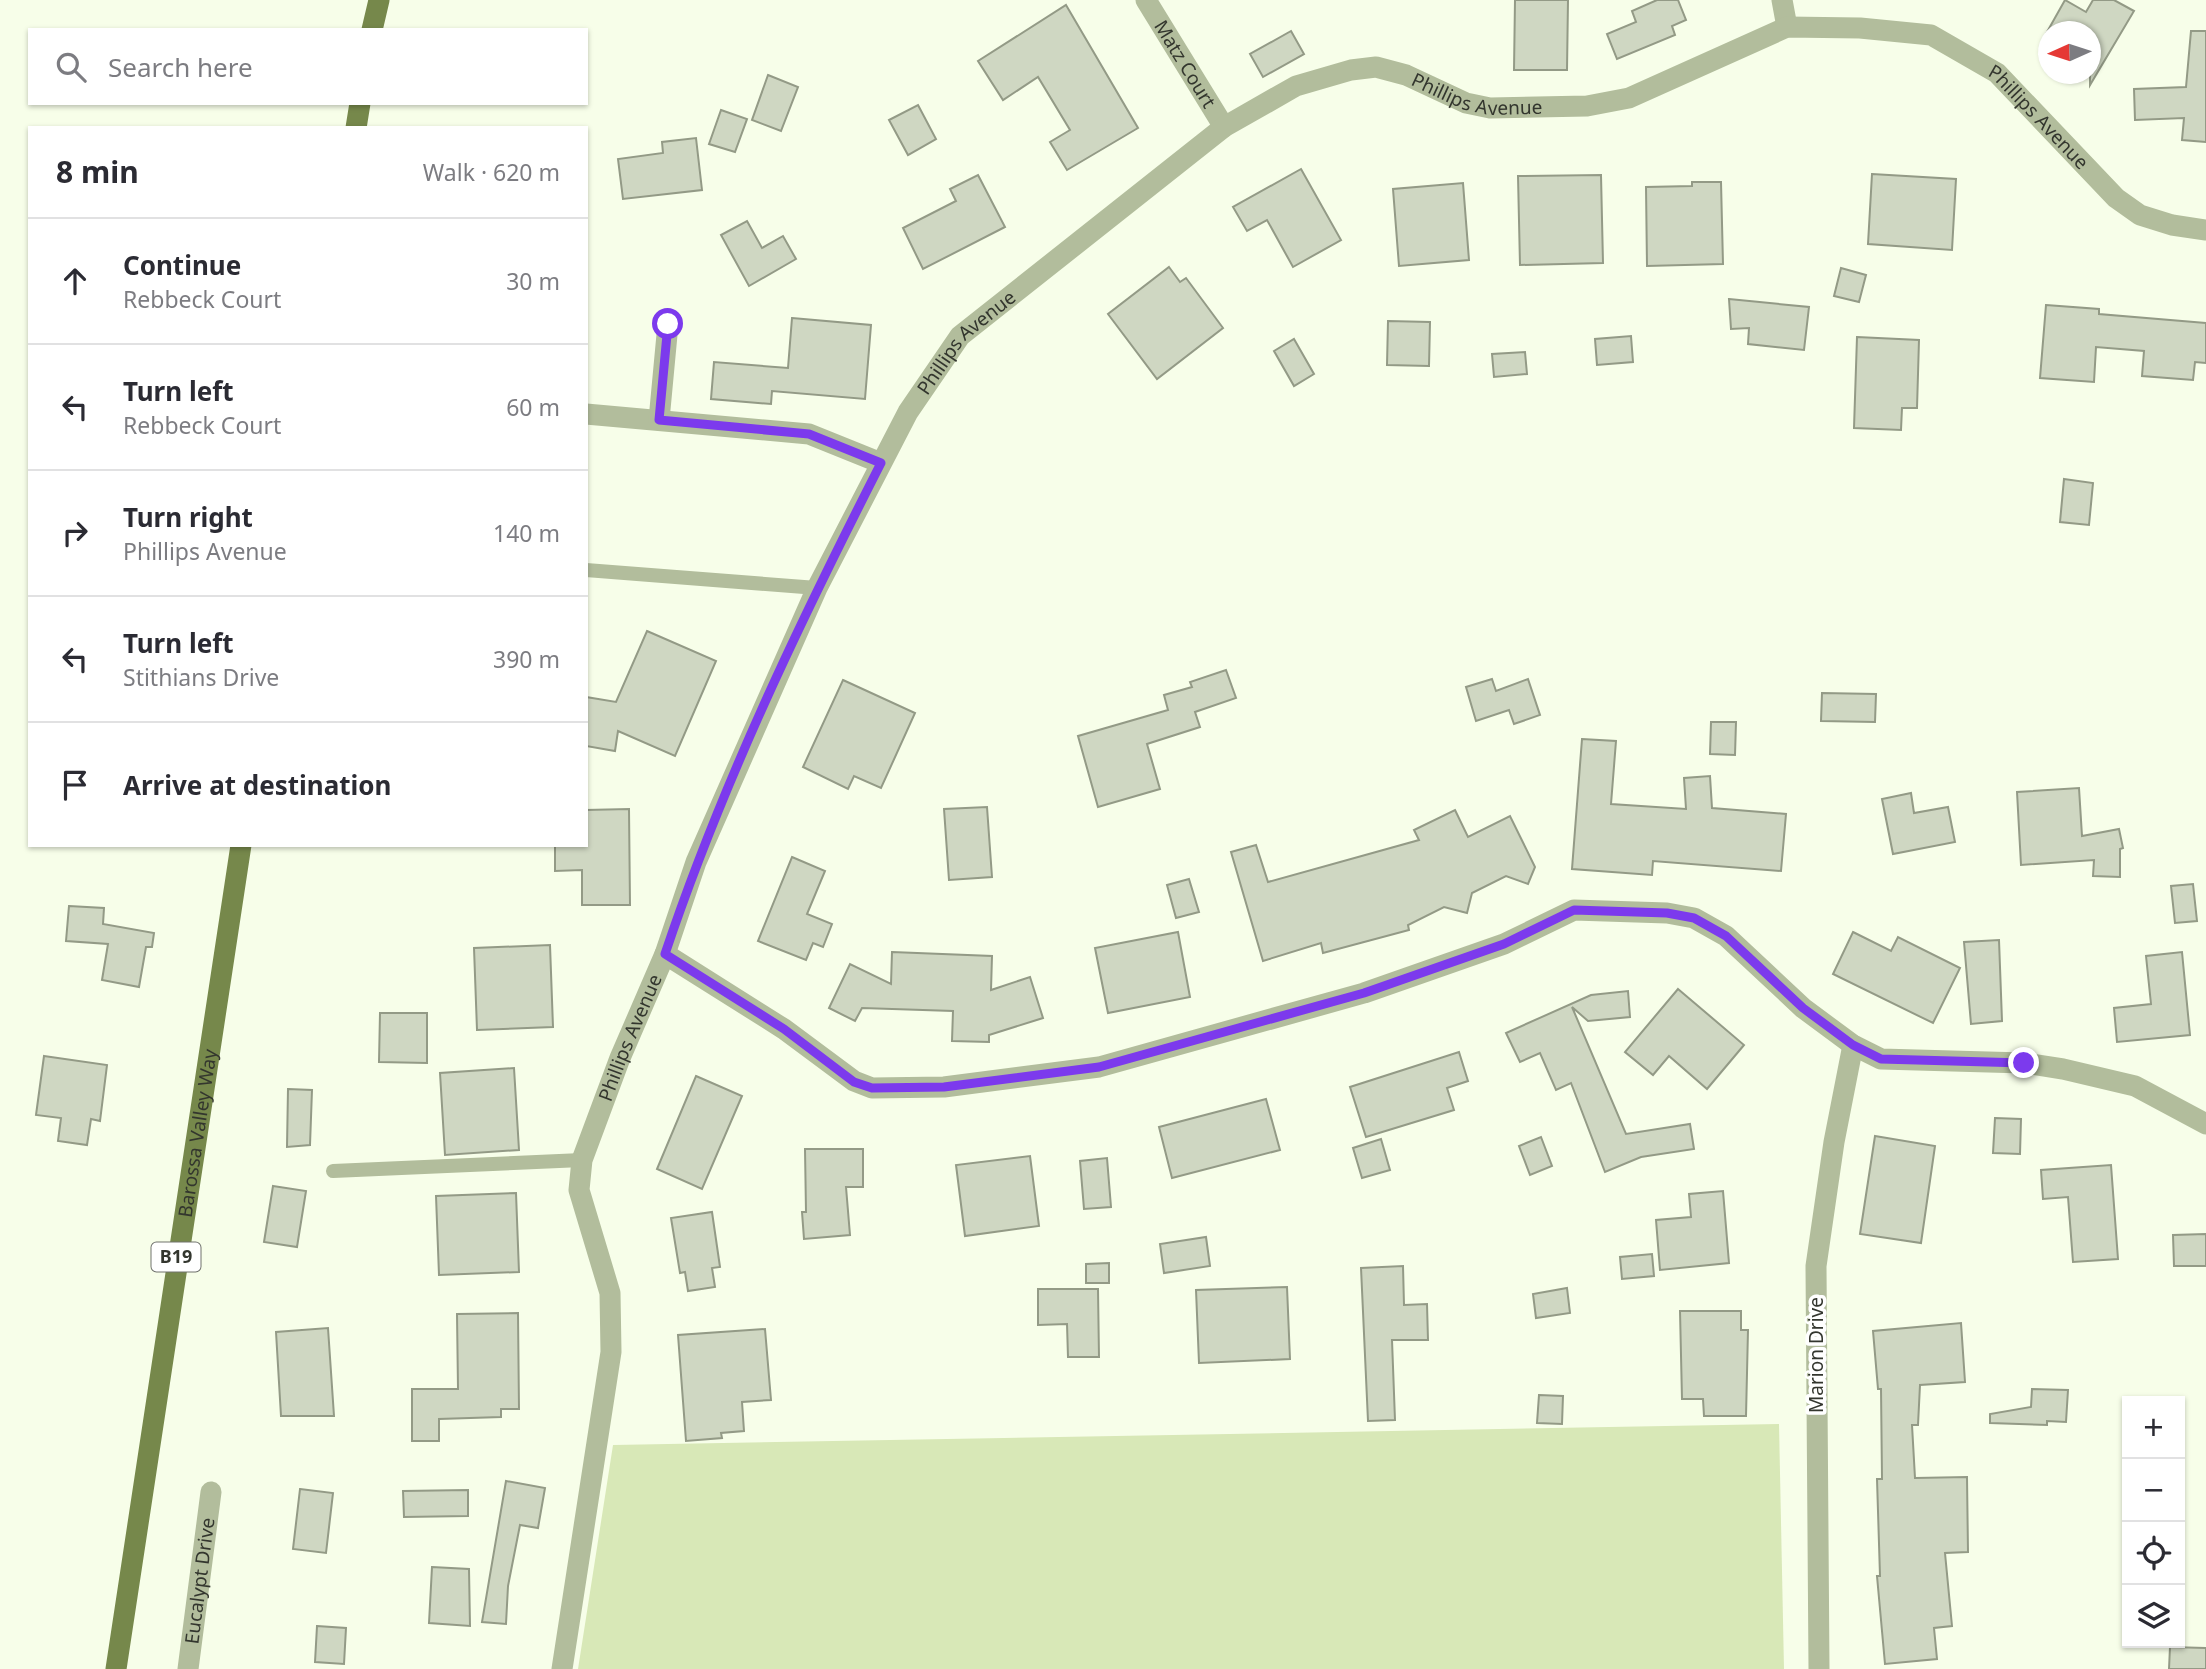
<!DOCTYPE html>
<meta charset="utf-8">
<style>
body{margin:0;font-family:"Noto Sans",sans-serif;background:#f2f2f3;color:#2b2b33}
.controls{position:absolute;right:21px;bottom:21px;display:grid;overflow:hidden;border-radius:0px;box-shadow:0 2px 5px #0004}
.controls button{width:63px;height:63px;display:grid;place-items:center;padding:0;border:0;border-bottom:2px solid #e1e1e2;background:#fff;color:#2b2b33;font:35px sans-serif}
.compass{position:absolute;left:2038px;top:21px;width:63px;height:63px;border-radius:50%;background:#fff;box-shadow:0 2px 5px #0004;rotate:267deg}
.stop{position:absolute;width:21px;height:21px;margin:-16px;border:5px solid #7c3aed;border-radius:50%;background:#fff}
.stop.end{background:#7c3aed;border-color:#fff;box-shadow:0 2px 7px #0008}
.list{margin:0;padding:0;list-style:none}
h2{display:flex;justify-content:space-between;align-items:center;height:91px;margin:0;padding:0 28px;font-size:30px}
h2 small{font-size:23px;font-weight:400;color:#7c7c81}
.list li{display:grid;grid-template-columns:46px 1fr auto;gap:21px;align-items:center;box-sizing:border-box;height:126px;padding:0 28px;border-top:2px solid #e1e1e2}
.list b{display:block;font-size:26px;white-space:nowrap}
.list p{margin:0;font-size:23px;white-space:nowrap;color:#7c7c81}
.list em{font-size:23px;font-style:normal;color:#7c7c81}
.icon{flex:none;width:38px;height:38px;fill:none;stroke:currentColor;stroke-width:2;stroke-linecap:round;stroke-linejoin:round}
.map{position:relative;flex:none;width:2206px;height:1669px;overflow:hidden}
.search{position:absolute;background:#fff;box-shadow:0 2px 5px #0004;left:28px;top:28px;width:560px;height:77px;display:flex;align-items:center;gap:18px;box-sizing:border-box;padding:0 24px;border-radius:0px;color:#7c7c81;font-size:26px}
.panel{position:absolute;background:#fff;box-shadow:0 2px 5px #0004;left:28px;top:126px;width:560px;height:721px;border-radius:0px}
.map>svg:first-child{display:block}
.green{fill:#d8e8b7}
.building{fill:#cfd7c2;stroke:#939a86;stroke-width:2}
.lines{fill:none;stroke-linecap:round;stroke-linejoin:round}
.service{stroke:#b2bd9c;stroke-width:14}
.minor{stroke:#b2bd9c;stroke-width:21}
.primary{stroke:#76884b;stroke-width:21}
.route{stroke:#7c3aed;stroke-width:9}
.labels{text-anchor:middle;stroke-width:7;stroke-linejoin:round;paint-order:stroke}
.shield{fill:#fff;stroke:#70726d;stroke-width:2}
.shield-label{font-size:18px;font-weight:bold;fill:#33362e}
.street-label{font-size:19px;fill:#33362e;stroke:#fff}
</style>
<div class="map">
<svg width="2206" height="1669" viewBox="0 0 2206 1669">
<rect width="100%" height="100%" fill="#f7fee9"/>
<!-- green -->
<polygon class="green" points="1779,1424 1784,1669 578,1669 613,1445"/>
<!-- building -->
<g class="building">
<polygon points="1515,0 1568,0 1567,70 1514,70"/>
<polygon points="1657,0 1678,0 1686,20 1672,26 1675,35 1617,59 1607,34 1636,22 1632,11"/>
<polygon points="2065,0 2086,12 2093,0 2114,0 2134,11 2090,85 2090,32 2047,32"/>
<polygon points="1066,5 1138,128 1067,170 1050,142 1070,130 1038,77 1003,100 978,61"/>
<polygon points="1291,31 1304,54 1263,77 1250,54"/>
<polygon points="2191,31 2206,31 2206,142 2182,140 2184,118 2135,120 2134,89 2186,87"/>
<polygon points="768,75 798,87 781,131 752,120"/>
<polygon points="918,105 936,139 908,155 889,120"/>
<polygon points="721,110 747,119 735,152 709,144"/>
<polygon points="696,138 702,190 623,199 618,159 663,153 662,142"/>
<polygon points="1301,169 1341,240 1293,267 1267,220 1247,231 1233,207"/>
<polygon points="1872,174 1956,179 1952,250 1868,244"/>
<polygon points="978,175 1005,227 923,269 903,228 956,201 950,189"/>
<polygon points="1601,175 1603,263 1520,265 1518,176"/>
<polygon points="1692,182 1721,182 1723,264 1647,266 1646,187 1692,186"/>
<polygon points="1463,183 1469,260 1399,266 1393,189"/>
<polygon points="747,221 762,248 783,236 796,259 749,286 721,235"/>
<polygon points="1169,267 1180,282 1186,278 1223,328 1157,379 1108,314"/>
<polygon points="1841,268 1866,275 1859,302 1834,296"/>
<polygon points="1729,299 1809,307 1804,350 1748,344 1749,328 1731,329"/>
<polygon points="2046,305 2099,309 2099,314 2206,323 2206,363 2195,362 2193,380 2142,376 2144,351 2096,347 2094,382 2040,378"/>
<polygon points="792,318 871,325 865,399 772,391 771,404 711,399 714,362 788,368"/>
<polygon points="1388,321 1430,322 1429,366 1387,365"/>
<polygon points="1631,336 1633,362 1597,365 1595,339"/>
<polygon points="1857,337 1919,340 1917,408 1902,408 1901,430 1854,428"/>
<polygon points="1294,339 1314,374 1294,386 1274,351"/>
<polygon points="1525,352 1527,374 1494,377 1492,354"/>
<polygon points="2064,479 2093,483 2089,525 2060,522"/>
<polygon points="647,631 716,661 675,756 618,731 615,751 586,746 586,697 616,702"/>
<polygon points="1226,670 1236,698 1195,712 1200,727 1147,744 1160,789 1098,807 1078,736 1168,710 1164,695 1192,687 1190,682"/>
<polygon points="1492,679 1496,691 1528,679 1540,715 1514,724 1509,710 1476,721 1466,687"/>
<polygon points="843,680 915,713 881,788 854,776 848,789 803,767"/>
<polygon points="1822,693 1876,694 1875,722 1821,721"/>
<polygon points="1711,722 1736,722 1735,755 1710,754"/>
<polygon points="1582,739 1616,741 1611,804 1686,809 1684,778 1710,776 1712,808 1786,814 1781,871 1653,861 1652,875 1572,869"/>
<polygon points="2079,788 2082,836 2119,829 2123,848 2120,849 2120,877 2093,876 2094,860 2021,865 2017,792"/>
<polygon points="1911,793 1914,813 1948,807 1955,842 1893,854 1882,799"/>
<polygon points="987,807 992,877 949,880 944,809"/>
<polygon points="629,809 630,905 582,905 582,870 555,871 555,845 586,845 586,810"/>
<polygon points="1455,810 1468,837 1510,816 1535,867 1528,884 1506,876 1472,893 1467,913 1444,907 1408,925 1409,930 1323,953 1321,943 1263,961 1231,852 1256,845 1268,882 1419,840 1414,830"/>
<polygon points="792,857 825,871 807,914 832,924 823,947 813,943 806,960 758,941"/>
<polygon points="1189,879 1199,912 1176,918 1167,885"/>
<polygon points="2193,884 2197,921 2175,923 2171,886"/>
<polygon points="69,906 104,908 103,924 154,933 152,947 146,947 139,987 102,980 108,944 66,941"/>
<polygon points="1178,932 1190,997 1108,1013 1095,948"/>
<polygon points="1853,932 1891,951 1898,937 1960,968 1933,1023 1833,974"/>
<polygon points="1999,940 2002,1021 1971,1024 1964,942"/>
<polygon points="550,945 553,1027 477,1030 474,948"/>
<polygon points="892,952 992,956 991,990 1030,977 1043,1018 989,1035 989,1042 952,1041 953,1011 862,1008 855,1021 829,1008 850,964 891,984"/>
<polygon points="2182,952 2190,1035 2117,1042 2114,1008 2151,1004 2146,956"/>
<polygon points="1678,989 1744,1045 1707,1089 1669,1056 1653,1075 1625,1052"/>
<polygon points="1628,991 1630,1017 1588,1021 1572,1007 1626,1134 1690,1124 1694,1149 1641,1157 1605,1172 1571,1083 1556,1090 1540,1053 1520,1062 1506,1033 1591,995"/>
<polygon points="380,1013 427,1013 427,1063 379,1062"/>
<polygon points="1459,1052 1468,1081 1447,1088 1454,1110 1366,1137 1350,1087"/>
<polygon points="44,1056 107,1065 100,1121 91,1119 87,1145 58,1141 61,1118 36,1115"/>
<polygon points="514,1068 519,1150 445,1155 440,1073"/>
<polygon points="696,1076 742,1096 702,1189 657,1169"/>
<polygon points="288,1089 312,1090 310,1145 287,1147"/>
<polygon points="1266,1099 1280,1150 1172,1178 1159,1127"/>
<polygon points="1995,1118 2021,1119 2020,1154 1993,1153"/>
<polygon points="1875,1136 1935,1146 1921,1243 1860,1234"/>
<polygon points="1541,1137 1552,1166 1530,1175 1519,1146"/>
<polygon points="1381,1139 1390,1170 1362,1178 1353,1148"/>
<polygon points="805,1149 863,1149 863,1187 846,1187 850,1235 804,1239 802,1212 806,1212"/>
<polygon points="1030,1156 1039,1226 965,1236 956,1165"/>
<polygon points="1107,1158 1111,1207 1084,1209 1080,1161"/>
<polygon points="2111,1165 2118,1259 2073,1262 2068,1197 2043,1199 2041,1170"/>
<polygon points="273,1186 306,1191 297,1247 264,1242"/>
<polygon points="1723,1191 1729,1263 1660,1270 1656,1220 1691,1217 1689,1194"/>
<polygon points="516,1193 519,1272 439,1275 436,1196"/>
<polygon points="712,1212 720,1267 712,1268 715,1287 688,1291 685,1272 680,1273 671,1218"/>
<polygon points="2206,1234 2206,1266 2174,1266 2173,1235"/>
<polygon points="1206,1237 1210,1266 1164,1273 1160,1244"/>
<polygon points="1652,1254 1654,1276 1622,1279 1620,1257"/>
<polygon points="1109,1263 1109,1283 1086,1283 1086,1264"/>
<polygon points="1403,1266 1404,1305 1427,1304 1428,1340 1392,1340 1395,1420 1368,1421 1361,1268"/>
<polygon points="1287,1287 1290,1359 1199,1363 1196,1290"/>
<polygon points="1567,1288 1570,1313 1536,1318 1533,1294"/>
<polygon points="1038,1289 1098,1289 1099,1357 1068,1357 1067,1324 1038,1325"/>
<polygon points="1680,1311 1741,1311 1741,1330 1748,1330 1746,1416 1704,1416 1703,1399 1682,1399"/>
<polygon points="518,1313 519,1409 501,1409 501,1417 439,1419 439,1441 412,1441 412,1389 458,1389 457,1314"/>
<polygon points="1961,1323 1965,1382 1920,1385 1918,1425 1912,1425 1915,1478 1967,1477 1968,1552 1945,1553 1952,1626 1934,1628 1937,1659 1885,1664 1877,1576 1880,1576 1877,1479 1882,1479 1881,1389 1878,1389 1873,1331"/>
<polygon points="328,1328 334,1416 281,1416 276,1332"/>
<polygon points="765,1329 771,1400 742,1402 744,1431 721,1433 722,1438 686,1441 678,1335"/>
<polygon points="2032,1389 2068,1390 2066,1422 2047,1421 2047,1425 1990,1423 1990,1414 2031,1407"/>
<polygon points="1539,1395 1563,1396 1562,1424 1537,1423"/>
<polygon points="506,1481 545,1488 538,1528 520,1525 508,1586 506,1624 482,1622"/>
<polygon points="300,1489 333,1493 326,1553 293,1549"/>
<polygon points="468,1490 468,1516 404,1517 403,1491"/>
<polygon points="432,1567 469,1569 470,1626 429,1623"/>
<polygon points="317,1626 346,1628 344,1664 315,1662"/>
<polygon points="2170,1647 2206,1648 2206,1669 2169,1669"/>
</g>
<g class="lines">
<!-- service -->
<g class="service">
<polyline points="586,570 817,588"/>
<polyline points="333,1171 582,1160"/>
</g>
<!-- minor -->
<g class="minor">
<path id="s1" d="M1146 0 1224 127"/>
<polyline points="1782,0 1787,27"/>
<polyline points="586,414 809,434 881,463"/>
<polyline points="659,420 668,324"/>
<polyline points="665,954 784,1029 854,1081 872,1088 944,1087 1099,1067 1364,993 1504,944 1574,910 1667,913 1694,918 1726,936 1803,1008 1853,1045 1881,1059 2024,1063 2063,1069 2135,1086 2206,1124"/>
<path id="s2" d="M188 1669 211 1492"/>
<path id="s3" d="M562 1669 611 1352 610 1293 579 1190 582 1160 620 1058 665 954 696 862 817 588 908 412 960 336 1224 127 1296 86 1351 70 1376 67 1406 75 1466 103 1490 108 1587 106 1629 98 1787 27 1860 28 1931 35 1997 73 2116 198 2140 215 2172 225 2206 230"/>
<polyline points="1819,1669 1816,1266 1834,1142 1853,1045"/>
</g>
<!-- primary -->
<g class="primary">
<polyline points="372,30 379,0"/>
<polyline points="356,128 360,103"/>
<path id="s4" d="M116 1669 241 845"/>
</g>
</g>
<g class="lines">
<!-- route -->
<path class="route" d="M668 324 659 420 809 434 881 463C800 622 722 784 665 954L784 1029 854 1082 872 1088 944 1087 1099 1067 1364 993 1504 944 1574 910 1667 913 1694 918 1726 936 1803 1008 1853 1045 1881 1059 2024 1063"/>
</g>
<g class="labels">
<!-- shield labels -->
<rect class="shield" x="151.5" y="1242.5" width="49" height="29" rx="5"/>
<g class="shield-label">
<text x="176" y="1263">B19</text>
</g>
<!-- street labels -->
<g class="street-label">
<text dy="7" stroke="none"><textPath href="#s1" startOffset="75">Matz Court</textPath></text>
<text dy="7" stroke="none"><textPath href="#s3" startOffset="2035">Phillips Avenue</textPath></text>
<text dy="7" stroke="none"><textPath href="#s3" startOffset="2644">Phillips Avenue</textPath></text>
<text dy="7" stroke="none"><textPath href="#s3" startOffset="1426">Phillips Avenue</textPath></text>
<text dy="7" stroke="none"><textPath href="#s3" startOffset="649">Phillips Avenue</textPath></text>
<text dy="7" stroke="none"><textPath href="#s4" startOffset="542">Barossa Valley Way</textPath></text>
<text transform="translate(1816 1355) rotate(-90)" y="7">Marion Drive</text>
<text dy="7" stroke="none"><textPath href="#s2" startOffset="89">Eucalypt Drive</textPath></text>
</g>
</g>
</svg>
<div class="controls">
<button>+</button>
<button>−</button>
<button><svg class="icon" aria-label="locate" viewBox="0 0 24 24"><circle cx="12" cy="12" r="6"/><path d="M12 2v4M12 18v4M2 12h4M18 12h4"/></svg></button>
<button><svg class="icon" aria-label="layers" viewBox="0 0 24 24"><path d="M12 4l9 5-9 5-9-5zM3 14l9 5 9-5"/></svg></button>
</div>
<svg class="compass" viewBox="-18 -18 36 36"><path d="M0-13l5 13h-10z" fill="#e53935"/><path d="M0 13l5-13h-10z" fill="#7c7c81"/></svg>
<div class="stop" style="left:668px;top:324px"></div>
<div class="stop end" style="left:2024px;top:1063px"></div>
<div class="search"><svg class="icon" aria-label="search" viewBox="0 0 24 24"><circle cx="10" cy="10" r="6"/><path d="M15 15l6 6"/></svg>Search here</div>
<section class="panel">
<h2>8 min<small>Walk · 620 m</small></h2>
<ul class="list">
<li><svg class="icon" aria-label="ahead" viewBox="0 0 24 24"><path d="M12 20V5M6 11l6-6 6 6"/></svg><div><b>Continue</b><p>Rebbeck Court</p></div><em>30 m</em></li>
<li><svg class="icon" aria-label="left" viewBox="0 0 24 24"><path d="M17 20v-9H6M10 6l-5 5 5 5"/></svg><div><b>Turn left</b><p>Rebbeck Court</p></div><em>60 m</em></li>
<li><svg class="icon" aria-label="right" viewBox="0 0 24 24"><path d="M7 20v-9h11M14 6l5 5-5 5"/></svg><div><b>Turn right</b><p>Phillips Avenue</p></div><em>140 m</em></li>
<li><svg class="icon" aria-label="left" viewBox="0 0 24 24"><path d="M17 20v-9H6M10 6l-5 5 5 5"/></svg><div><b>Turn left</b><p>Stithians Drive</p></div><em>390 m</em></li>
<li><svg class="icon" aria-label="arrive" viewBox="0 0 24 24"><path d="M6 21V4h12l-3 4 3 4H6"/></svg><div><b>Arrive at destination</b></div></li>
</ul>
</section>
</div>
